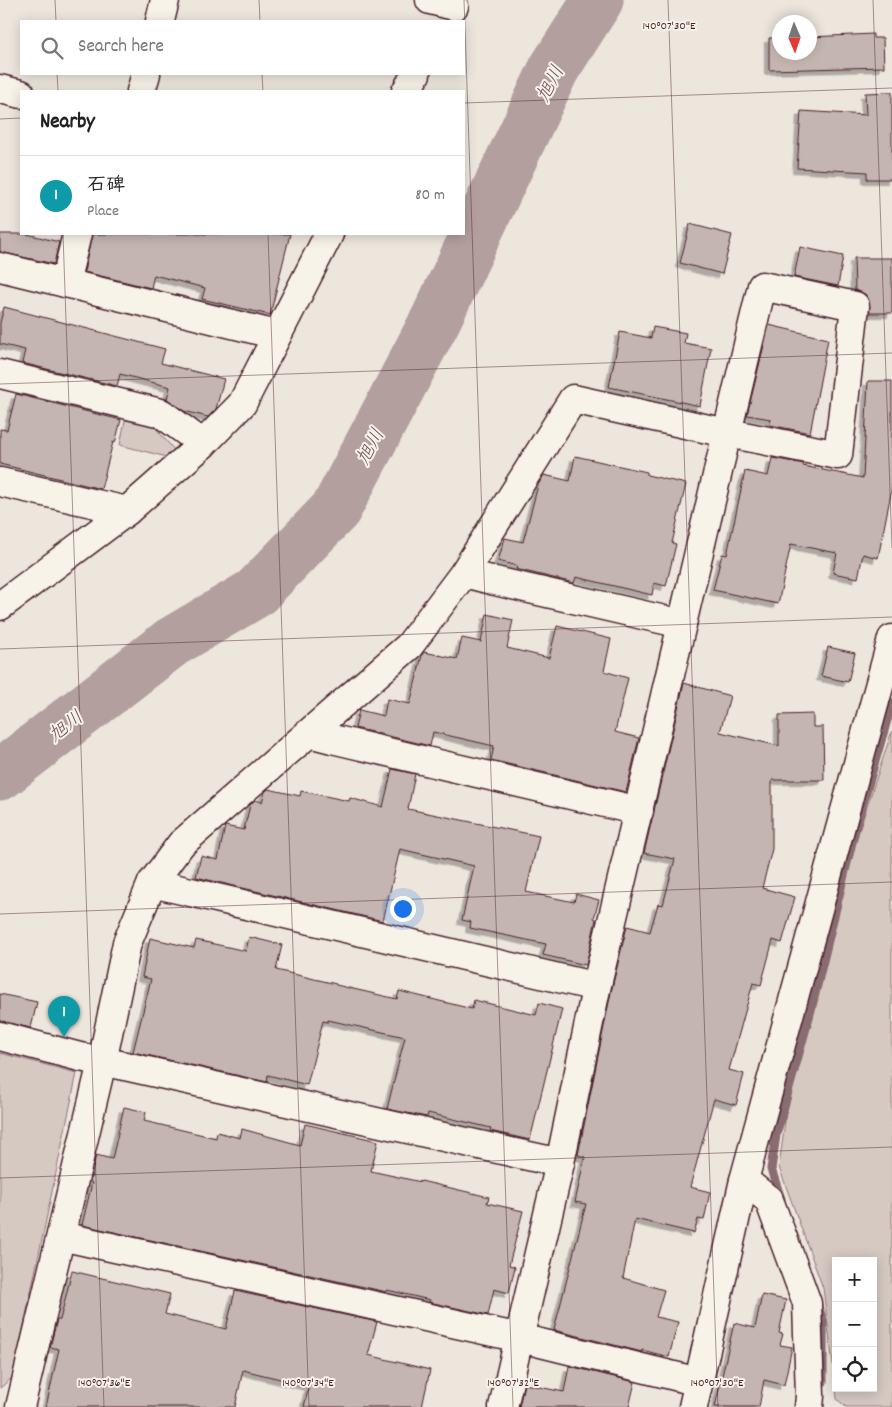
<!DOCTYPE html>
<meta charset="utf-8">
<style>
body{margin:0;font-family:Dekko,"Klee One",sans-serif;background:#f6f6f6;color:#222}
.controls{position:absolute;right:15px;bottom:15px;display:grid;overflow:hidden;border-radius:0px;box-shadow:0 2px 12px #0003}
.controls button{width:45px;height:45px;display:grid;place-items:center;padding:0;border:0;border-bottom:1px solid #e0e0e0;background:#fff;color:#222;font:25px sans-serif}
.compass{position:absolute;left:772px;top:15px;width:45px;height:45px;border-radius:50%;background:#fff;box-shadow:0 2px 12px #0003;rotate:178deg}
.you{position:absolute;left:402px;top:908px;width:18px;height:18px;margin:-12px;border:4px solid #fff;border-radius:50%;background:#1a73e8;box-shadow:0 0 0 8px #1a73e833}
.badge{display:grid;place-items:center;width:32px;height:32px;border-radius:50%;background:#1a73e8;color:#fff;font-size:16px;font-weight:700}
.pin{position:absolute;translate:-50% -41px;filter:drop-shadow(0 1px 2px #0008)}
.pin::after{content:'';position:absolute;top:26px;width:18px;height:15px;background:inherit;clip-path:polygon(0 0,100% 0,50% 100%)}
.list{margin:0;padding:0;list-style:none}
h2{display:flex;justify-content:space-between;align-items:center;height:65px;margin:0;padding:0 20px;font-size:21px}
h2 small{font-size:16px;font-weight:400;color:#767676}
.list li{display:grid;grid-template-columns:32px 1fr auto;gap:15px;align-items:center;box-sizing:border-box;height:80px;padding:0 20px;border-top:1px solid #e0e0e0}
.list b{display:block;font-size:19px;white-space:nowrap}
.list p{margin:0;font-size:16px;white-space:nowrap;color:#767676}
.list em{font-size:16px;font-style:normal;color:#767676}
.icon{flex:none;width:28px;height:28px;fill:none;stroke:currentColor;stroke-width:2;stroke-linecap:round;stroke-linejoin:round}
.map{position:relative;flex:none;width:892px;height:1407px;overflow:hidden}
.search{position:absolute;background:#fff;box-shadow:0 2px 12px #0003;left:20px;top:20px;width:445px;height:55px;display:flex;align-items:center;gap:12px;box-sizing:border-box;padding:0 18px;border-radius:0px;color:#767676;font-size:19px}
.panel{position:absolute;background:#fff;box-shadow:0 2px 12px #0003;left:20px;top:90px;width:445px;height:145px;border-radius:0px}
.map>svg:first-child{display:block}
.green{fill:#d5c9c2;stroke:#907476}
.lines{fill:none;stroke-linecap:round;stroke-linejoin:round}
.stream{stroke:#896c6f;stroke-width:9}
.river{stroke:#b39f9d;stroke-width:51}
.building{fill:#c4b5b0;stroke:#4a1f2b;filter:url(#shadow)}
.minor-casing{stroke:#4a1f2b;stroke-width:31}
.tertiary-casing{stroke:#4a1f2b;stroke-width:31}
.minor{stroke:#f7f3e8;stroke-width:28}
.tertiary{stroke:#f7f3e8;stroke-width:28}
.ticks{fill:none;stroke:#4a1f2b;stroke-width:1;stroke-opacity:0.45}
.labels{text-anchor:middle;stroke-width:4;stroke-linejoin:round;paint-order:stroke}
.water-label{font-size:19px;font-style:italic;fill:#6f4c53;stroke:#f7f3e8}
.ticks-label{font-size:12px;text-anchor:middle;fill:#4a1f2b;stroke:#f7f3e8;stroke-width:4;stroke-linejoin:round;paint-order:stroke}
</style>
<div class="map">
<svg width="892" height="1407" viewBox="0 0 892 1407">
<defs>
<filter id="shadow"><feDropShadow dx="-4.5" dy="4.5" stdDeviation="0" flood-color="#0004"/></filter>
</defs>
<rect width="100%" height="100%" fill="#ece6dd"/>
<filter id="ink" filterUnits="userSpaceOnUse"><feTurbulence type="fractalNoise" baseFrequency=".02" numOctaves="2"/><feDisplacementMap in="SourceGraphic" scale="10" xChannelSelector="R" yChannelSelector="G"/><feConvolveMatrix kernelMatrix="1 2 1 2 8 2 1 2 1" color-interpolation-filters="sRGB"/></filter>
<g filter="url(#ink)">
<!-- green -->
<g class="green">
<polygon points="125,420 153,425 175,451 167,457 120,445"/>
<polygon points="892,731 892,1407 846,1407 837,1399 836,1388 873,1388 873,1261 836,1261 836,1387 823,1288 779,1167 800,1009"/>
<polygon points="0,1053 77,1073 13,1377 0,1388"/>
</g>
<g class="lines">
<!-- stream -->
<g class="stream">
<polyline points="781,1199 771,1169 776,1135 811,1010 855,830 892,703"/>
<polyline points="817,1303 823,1321 823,1382"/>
</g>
<!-- river -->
<polyline class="river" points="0,775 172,642 255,593 336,509 436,319 554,69 598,0"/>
</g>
<!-- building -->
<g class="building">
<polygon points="873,34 873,38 883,38 884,67 769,70 769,38 780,38 780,52 810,52 810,37"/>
<polygon points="892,92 892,179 867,179 867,172 797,168 801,111 866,115 865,93"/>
<polygon points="690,224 732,235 722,274 680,263"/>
<polygon points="0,234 27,234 59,242 54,264 0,252"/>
<polygon points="92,234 290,234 270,315 202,299 205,288 154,275 151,288 84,272"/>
<polygon points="800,247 843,256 838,286 794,277"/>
<polygon points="854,258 892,258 892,313 870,313 869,300 865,294 855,290"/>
<polygon points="4,307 165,349 161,363 224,379 216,409 208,417 184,411 167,399 170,387 120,374 117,386 22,363 25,350 0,344 0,323"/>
<polygon points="769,325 828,339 810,433 770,425 771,419 747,415"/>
<polygon points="653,327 686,333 684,343 711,348 700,406 609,387 620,332 651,338"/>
<polygon points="868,381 892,381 892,488 878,558 863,554 858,578 833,573 837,553 791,544 778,604 713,590 722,554 727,555 745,471 768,476 772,458 804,464 803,466 863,478"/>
<polygon points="16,394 121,420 115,443 113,442 101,489 0,464 0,429 7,430"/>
<polygon points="575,456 647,472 647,475 686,484 672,543 676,544 666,586 654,583 652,595 576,577 574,583 516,569 517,566 498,561 505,538 523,542 538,485 544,475 570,481"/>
<polygon points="487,614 513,620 507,648 549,658 557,626 611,639 604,671 628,678 615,732 639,738 626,792 491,760 494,746 433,732 430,746 355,728 359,710 384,716 387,699 410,704 422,655 424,652 457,659 462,638 481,642"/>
<polygon points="828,647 855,653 848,682 821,676"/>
<polygon points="684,683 730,696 720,732 779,746 779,715 813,714 813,727 823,727 824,780 772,780 772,849 762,888 795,897 782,943 773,940 761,985 753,983 729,1070 744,1074 736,1105 714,1099 690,1187 710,1192 704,1220 698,1219 694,1233 635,1219 623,1278 664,1290 656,1317 678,1322 669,1357 642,1350 642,1352 554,1330 586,1204 575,1202 585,1157 578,1155 611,992 627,926 650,932 658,904 663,905 675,859 644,853"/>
<polygon points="392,769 415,774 408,809 539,836 526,892 574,902 576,894 599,900 594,918 596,919 586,965 543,955 546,944 470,928 471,922 462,920 474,866 400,849 383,921 196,877 201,856 218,860 225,826 244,830 250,805 255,800 262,802 265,792 268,789 300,796 301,791 349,801 350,798 383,807"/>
<polygon points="249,937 282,945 276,970 336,984 336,985 397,999 399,991 472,1009 474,1000 536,1015 539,1003 562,1009 530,1140 490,1131 491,1128 428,1113 427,1117 387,1109 405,1037 328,1020 328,1022 323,1021 307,1085 268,1075 267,1082 133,1052 151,979 142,977 150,938 194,948 196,940 246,951"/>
<polygon points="0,994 37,1002 31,1028 0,1021"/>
<polygon points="124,1107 146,1112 144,1121 216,1138 217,1132 240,1138 242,1129 300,1145 305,1124 378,1141 371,1171 421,1182 421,1181 489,1197 487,1203 523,1211 509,1265 515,1267 509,1293 494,1289 488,1315 429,1302 430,1300 387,1290 387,1292 82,1225 92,1183 90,1182 96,1155 112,1159"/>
<polygon points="72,1271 170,1294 165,1314 226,1329 235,1291 377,1322 368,1355 430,1370 422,1407 304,1407 309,1386 243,1370 235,1407 46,1407 59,1349 50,1347 57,1320 60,1320"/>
<polygon points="762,1295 786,1300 779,1333 783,1334 780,1345 792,1347 784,1385 764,1380 759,1407 715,1407 734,1323 755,1328"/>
<polygon points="569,1366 635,1382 629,1407 519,1407 524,1384 564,1392"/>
</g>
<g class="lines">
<!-- minor casing -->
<g class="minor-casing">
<g id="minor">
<polyline points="430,0 454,6"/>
<polyline points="160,21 165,0"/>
<polyline points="0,89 21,94"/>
<polyline points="141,91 146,74"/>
<polyline points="406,91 416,74"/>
<polyline points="0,267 277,335"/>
<polyline points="65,283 77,234"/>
<polyline points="0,374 161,413 203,444"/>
<polyline points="0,482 127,511"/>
<polyline points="464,573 495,581 682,624"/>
<polyline points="0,606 127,511 203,444 242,404 329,234"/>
<polyline points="309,733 332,739 639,811"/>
<polyline points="152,883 584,984 596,989"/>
<polyline points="0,1036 80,1057 125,1066 560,1163"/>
<polyline points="744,1180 769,1200 807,1303 810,1396 809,1407"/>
<polyline points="61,1236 520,1338 699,1382"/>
<polyline points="20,1407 102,1062 127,943 152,883 181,844 409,646 464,573 573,399 708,429 838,455 855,306 762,286 727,433 596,989 560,1163 503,1407"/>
</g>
</g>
<!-- tertiary casing -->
<g class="tertiary-casing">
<polyline id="tertiary" points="693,1407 744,1180 892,639"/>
</g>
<!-- minor -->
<use href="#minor" class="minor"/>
<!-- tertiary -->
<use href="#tertiary" class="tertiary"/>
</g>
</g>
<!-- ticks -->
<path class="ticks" d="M55 0 56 21M259 0 260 21M464 0 513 1407M668 0 718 1407M873 0 892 548M57 74 58 91M262 74 263 91M464 103 892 88M0 119 21 118M63 234 104 1407M268 234 309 1407M0 384 892 353M0 649 892 617M0 914 892 882M0 1178 892 1147"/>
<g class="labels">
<!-- water labels -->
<g class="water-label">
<text transform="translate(549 83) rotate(-63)" y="7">旭川</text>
<text transform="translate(369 446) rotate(-62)" y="7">旭川</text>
<text transform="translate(65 725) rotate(-38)" y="7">旭川</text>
</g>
</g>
<g class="ticks-label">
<text x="669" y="29">140°07'30"E</text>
<text x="104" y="1386">140°07'36"E</text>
<text x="308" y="1386">140°07'34"E</text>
<text x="513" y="1386">140°07'32"E</text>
<text x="717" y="1386">140°07'30"E</text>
</g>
</svg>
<div class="controls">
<button>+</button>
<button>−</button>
<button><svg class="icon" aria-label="locate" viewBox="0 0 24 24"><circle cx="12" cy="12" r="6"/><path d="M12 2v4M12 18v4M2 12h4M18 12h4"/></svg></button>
</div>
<svg class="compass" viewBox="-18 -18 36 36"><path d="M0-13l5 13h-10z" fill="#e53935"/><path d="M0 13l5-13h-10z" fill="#767676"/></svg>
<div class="you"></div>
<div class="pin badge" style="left:64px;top:1037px;background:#0f9aa8">1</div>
<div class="search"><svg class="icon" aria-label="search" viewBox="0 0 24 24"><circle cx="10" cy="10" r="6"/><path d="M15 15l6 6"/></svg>Search here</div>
<section class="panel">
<h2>Nearby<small></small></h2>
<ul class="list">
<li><span class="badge" style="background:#0f9aa8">1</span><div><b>石碑</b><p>Place</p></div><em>80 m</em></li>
</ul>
</section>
</div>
